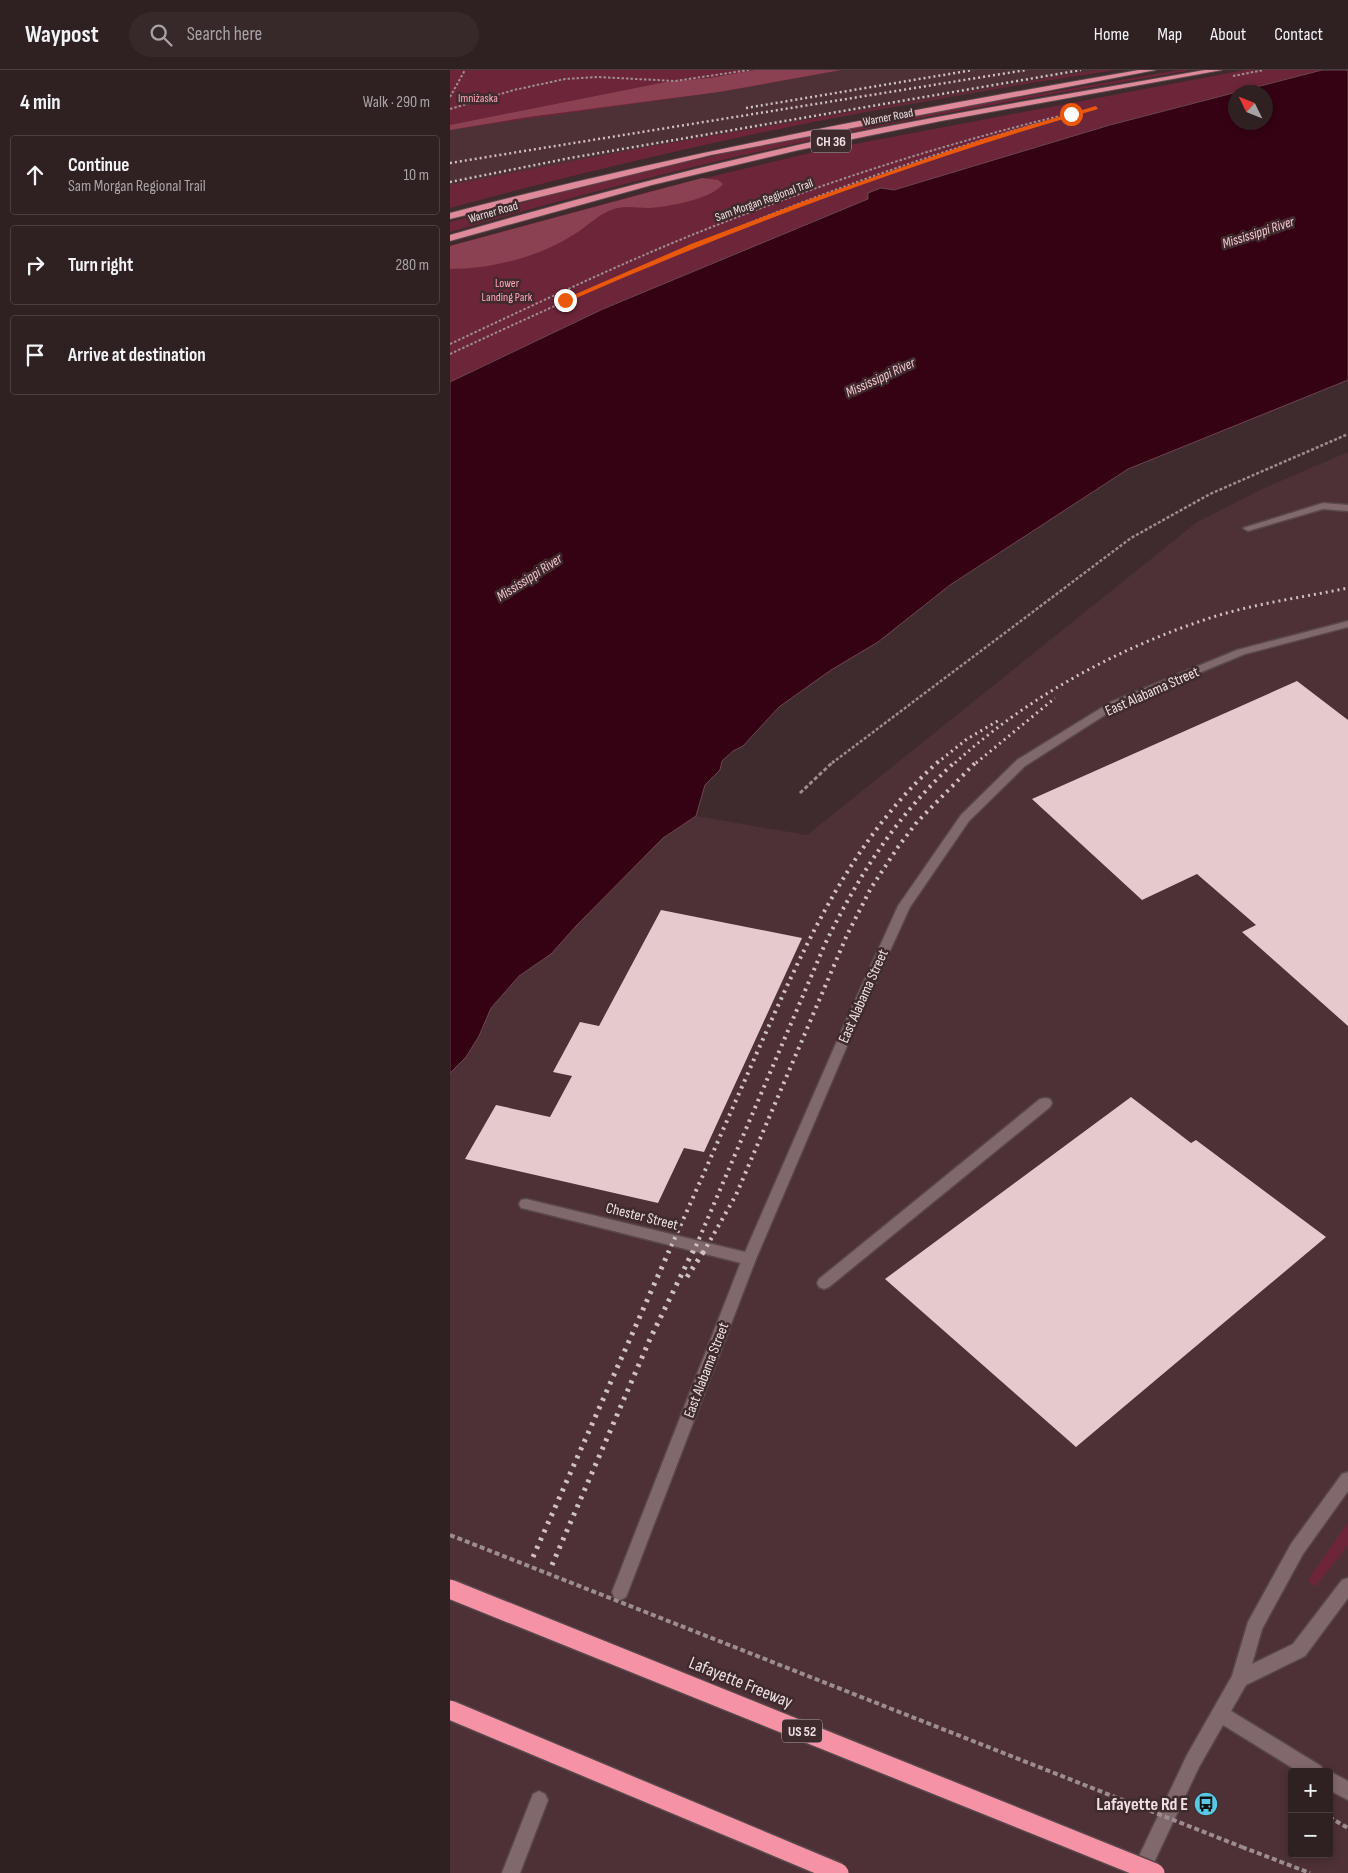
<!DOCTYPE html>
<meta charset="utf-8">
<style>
body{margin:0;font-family:"Sofia Sans Condensed",sans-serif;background:#37282a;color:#f1f3f6}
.controls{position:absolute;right:15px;bottom:15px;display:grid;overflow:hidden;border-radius:5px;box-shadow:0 2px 8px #0003}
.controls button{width:45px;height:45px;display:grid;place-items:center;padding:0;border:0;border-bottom:1px solid #4a3e40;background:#2f2022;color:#f1f3f6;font:25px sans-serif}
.compass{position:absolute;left:778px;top:15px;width:45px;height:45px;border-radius:50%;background:#2f2022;box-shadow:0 2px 8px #0003;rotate:313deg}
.stop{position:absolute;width:15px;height:15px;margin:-11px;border:4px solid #ea580c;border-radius:50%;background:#fff}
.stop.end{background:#ea580c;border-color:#fff;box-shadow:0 1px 5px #0008}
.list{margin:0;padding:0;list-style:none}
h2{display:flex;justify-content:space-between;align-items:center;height:65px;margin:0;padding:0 20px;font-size:21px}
h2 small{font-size:16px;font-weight:400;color:#a7a3a5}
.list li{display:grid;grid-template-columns:32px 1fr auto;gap:15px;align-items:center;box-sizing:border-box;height:80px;margin:0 10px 10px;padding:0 10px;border:1px solid #4a3e40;border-radius:5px}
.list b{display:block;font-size:19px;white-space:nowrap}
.list p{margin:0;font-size:16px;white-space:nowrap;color:#a7a3a5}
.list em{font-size:16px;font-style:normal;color:#a7a3a5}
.icon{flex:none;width:28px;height:28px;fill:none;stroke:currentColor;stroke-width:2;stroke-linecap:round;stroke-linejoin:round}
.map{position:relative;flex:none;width:898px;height:1803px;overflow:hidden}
header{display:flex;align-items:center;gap:30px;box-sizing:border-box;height:70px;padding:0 25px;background:#2f2022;border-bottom:1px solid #4a3e40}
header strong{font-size:24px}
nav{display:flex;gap:28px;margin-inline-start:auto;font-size:18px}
.search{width:350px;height:45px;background:#37282a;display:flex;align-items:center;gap:12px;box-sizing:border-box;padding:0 18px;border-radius:28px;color:#a7a3a5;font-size:19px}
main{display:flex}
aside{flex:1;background:#2f2022}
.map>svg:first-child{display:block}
.built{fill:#4d3136;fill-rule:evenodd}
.green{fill:#6d2639}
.forest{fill:#8c4152}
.water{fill:#350213;stroke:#6c4551;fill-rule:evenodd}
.building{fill:#e6c9cd}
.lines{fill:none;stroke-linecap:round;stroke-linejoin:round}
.service-casing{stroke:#59484b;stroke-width:3}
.minor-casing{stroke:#59484b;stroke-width:3}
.tertiary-casing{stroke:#59484b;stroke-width:3}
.trunk-casing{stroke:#59484b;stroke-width:2}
.path-far3{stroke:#9e8d90;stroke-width:2;stroke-dasharray:2.5 2;stroke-linecap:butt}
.path-far2{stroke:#9e8d90;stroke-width:2.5;stroke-dasharray:3 2;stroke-linecap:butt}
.path-far1{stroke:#9e8d90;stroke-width:3;stroke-dasharray:4 2.5;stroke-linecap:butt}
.path{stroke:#9e8d90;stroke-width:4;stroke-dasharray:5 3;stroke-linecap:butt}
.service{fill:#81686c;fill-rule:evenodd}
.minor{fill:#81686c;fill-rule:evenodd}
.tertiary{fill:#81686c;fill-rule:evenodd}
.trunk{fill:#de8a9a;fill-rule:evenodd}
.rail-far3{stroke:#cfc0c2;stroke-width:2.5;stroke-dasharray:2 3;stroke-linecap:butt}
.rail-far2{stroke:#cfc0c2;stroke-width:3;stroke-dasharray:2 4;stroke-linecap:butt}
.rail-far1{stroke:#cfc0c2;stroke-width:4;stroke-dasharray:2.5 5;stroke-linecap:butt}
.rail{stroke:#cfc0c2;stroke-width:5;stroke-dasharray:3 6;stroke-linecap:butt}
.motorway-bridge-casing{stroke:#59484b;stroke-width:22;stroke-linecap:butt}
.path-bridge{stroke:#9e8d90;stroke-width:4;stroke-dasharray:5 3;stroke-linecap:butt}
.motorway-bridge{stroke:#f592a6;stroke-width:19}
.route{fill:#ea580c}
.labels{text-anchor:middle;stroke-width:5;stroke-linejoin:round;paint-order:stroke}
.far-park-label{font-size:12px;fill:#ffa7b7;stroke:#3f2a2e}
.far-street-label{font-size:12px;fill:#eee0e2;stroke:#3f2a2e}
.shield{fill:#3f2a2e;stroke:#baa9ac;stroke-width:1}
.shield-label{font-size:14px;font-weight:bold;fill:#eee0e2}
.far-water-label{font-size:14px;font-style:italic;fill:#f2c4cc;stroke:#3f2a2e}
.street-label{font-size:15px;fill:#eee0e2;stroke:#3f2a2e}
.near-street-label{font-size:18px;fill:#eee0e2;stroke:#3f2a2e}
.near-poi-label{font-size:18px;font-weight:bold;fill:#eee0e2;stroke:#3f2a2e;text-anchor:end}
</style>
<header>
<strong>Waypost</strong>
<div class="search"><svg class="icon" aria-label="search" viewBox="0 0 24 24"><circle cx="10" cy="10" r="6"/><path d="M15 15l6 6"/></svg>Search here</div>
<nav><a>Home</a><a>Map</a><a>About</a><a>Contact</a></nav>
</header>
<main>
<aside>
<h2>4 min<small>Walk · 290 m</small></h2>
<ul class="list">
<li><svg class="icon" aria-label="ahead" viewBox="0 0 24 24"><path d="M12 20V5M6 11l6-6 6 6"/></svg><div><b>Continue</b><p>Sam Morgan Regional Trail</p></div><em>10 m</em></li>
<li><svg class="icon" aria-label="right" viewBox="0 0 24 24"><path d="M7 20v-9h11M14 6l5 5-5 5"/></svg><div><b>Turn right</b></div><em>280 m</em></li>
<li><svg class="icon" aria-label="arrive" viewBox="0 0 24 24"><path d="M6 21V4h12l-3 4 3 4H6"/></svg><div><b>Arrive at destination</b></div></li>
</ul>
</aside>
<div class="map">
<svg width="898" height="1803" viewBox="0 0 898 1803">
<rect width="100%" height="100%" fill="#3f2a2e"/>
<!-- built -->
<g class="built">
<polygon points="353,0 653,0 0,117 0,58"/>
<path d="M898 382V1803H0V1003L16 986 29 966 41 938 69 906 101 884 126 856 213 768 246 746 357 765 747 452 812 419ZM842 1702H879V1784H842Z"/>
</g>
<!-- green -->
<g class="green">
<polygon points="0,0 391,0 282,20 0,60"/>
<path d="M647 0H666C442 32 218 78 0 138V115L197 77Z"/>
<path d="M729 0H742C609 23 476 45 344 74 228 99 114 129 0 162V152C118 120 237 90 357 66 480 41 605 22 729 0Z"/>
<polygon points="795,0 872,0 660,55 444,120 431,118 419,123 418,129 153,239 0,312 0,176 205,120 368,81"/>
<polygon points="898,1452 898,1475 865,1517 858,1510"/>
</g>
<!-- forest -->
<g class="forest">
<polygon points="305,0 391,0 269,22 78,47 0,60 0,55 216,12 260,8"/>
<path d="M252 108 268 110 273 114C262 129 217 137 199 138 188 138 178 136 168 138 149 142 139 156 123 165 88 187 42 199 0 199V176Z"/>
</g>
<!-- water -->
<path class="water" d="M872 0H898V310L678 399 500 515 428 572 381 600 329 637 293 676 283 681 272 691 270 700 255 715 246 746 213 768 126 856 101 884 69 906 41 938 29 966 16 987 0 1003V312L153 239 418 129V123L431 118 444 120 660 55ZM786 22H816V52H786Z"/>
<!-- building -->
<g class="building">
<polygon points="847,611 898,650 898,956 792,862 806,855 747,804 692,830 582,729"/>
<polygon points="211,840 352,868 254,1082 234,1078 208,1133 15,1089 46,1035 100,1047 122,1006 103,1002 130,952 149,956"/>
<polygon points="681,1027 741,1073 746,1070 876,1167 626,1377 435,1209"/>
</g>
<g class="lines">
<!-- service casing -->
<g class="service-casing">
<g id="service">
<polygon points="873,433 898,435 898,441 873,439 798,461 793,458"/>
<polygon points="898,551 898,557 795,584 669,636 575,696 519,751 460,837 406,955 306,1189 178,1522 176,1527 170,1530 164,1527 162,1522 292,1189 394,955 448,836 511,745 567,690 661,632 787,580"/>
<polygon points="595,1028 600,1029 602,1033 600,1037 379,1217 374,1219 369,1217 367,1213 369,1209 590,1029"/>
<polygon points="89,1721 95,1724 98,1730 70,1803 52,1803 83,1724"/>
</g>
</g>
<!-- minor casing -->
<g class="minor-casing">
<polygon id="minor" points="76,1129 299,1183 304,1185 306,1189 304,1193 299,1195 76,1139 71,1138 69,1134 71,1130"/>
</g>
<!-- tertiary casing -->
<g class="tertiary-casing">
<g id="tertiary">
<polygon points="898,1402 898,1421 853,1484 812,1559 802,1594 843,1574 892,1510 898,1508 898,1528 855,1586 796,1615 781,1641 871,1696 874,1702 849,1702 773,1655 749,1697 699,1803 681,1803 737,1685 782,1606 798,1552 841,1474 892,1404"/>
<polygon points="879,1701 898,1711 898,1730 879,1720"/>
</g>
</g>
<!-- trunk casing -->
<g class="trunk-casing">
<g id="trunk">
<path d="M689 0H706L261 85 0 149V143C227 84 457 40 689 0Z"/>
<path d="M755 0H772L491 51 349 80 202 115 0 171V165C132 127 265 92 399 64 517 40 636 21 755 0Z"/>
</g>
</g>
<!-- path-far3 -->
<g class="path-far3">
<polyline points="783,6 814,0"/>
<polyline points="0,27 15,0"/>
<polyline points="0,39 64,20 115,9 148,7 225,11 299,0"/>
<path d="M0 274C73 240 146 205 220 174 352 119 487 75 626 42"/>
<path d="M0 284C191 195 387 110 590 53"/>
</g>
<!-- path-far2 -->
<polyline class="path-far2" points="382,693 681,468 760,424 898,364"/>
<!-- path-far1 -->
<polyline class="path-far1" points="350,723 384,691"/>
<!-- path -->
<g class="path">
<polyline points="879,1747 898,1758"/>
<polyline points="792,1777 860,1803"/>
</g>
<!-- service -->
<use href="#service" class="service"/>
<!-- minor -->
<use href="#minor" class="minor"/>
<!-- tertiary -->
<use href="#tertiary" class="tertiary"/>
<!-- trunk -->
<use href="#trunk" class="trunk"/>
<!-- rail-far3 -->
<g class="rail-far3">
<polyline points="296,38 523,0"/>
<polyline points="0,93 576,0"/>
<polyline points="0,112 120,88 631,0"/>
</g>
<!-- rail-far2 -->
<g class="rail-far2">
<polyline points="487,693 517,669 551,649"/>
<path d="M505 693C575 629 664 580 754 550 800 534 850 528 898 518"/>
<polyline points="526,693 605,628"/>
</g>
<!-- rail-far1 -->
<g class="rail-far1">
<path d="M218 1183C249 1115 279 1046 309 978 355 875 402 768 489 691"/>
<path d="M243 1183 375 874C410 803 447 745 506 691"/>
<polyline points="253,1183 286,1125 397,865 421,818 448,777 467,752 527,691"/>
</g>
<!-- rail -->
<g class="rail">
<polyline points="237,1207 254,1181"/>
<polyline points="83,1487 219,1181"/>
<polyline points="102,1495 200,1269 243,1181"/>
</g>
<!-- motorway-bridge casing -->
<g class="motorway-bridge-casing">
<g id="motorway-bridge">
<polyline points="0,1519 705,1803"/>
<polyline points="0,1640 389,1803"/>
</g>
</g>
<!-- path-bridge -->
<polyline class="path-bridge" points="0,1465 792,1777"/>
<!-- motorway-bridge -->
<use href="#motorway-bridge" class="motorway-bridge"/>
</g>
<!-- route -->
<path class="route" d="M646 36 648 39C465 91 291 156 117 232L112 230 241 174 352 132 533 69Z"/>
<!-- icons -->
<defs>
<g id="bus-disc" transform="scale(1.25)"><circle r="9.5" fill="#59c8e5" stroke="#3f2a2e"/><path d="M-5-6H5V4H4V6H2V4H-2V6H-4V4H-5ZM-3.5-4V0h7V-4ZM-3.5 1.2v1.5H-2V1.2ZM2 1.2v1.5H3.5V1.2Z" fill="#111"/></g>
</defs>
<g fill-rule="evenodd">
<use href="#bus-disc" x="756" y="1734"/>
</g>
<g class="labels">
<!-- far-park labels -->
<g class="far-park-label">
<text x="28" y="32">Imniżaska</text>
<text x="57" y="217">Lower<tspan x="57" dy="14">Landing Park</tspan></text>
</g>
<!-- far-street labels -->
<g class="far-street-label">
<text transform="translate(438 47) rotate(-11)" y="4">Warner Road</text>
<text transform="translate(314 130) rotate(-20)" y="4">Sam Morgan Regional Trail</text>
<text transform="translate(43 142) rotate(-16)" y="4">Warner Road</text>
</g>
<!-- shield labels -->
<g class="shield">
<rect x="361" y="59.5" width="40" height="23" rx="4"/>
<rect x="332" y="1649.5" width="40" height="23" rx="4"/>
</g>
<g class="shield-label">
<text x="381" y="76">CH 36</text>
<text x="352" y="1666">US 52</text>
</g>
<!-- far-water labels -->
<g class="far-water-label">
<text transform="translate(808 162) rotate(-18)" y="5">Mississippi River</text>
<text transform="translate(430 307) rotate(-25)" y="5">Mississippi River</text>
<text transform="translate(79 507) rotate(-33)" y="5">Mississippi River</text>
</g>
<!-- street labels -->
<g class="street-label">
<text transform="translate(702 621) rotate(-24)" y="5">East Alabama Street</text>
<text transform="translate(413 926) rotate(-66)" y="5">East Alabama Street</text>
<text transform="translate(192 1146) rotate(14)" y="5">Chester Street</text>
<text transform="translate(256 1300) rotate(-69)" y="5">East Alabama Street</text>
</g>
<!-- near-street labels -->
<g class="near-street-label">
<text transform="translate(291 1612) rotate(22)" y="6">Lafayette Freeway</text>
</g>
<!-- near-poi labels -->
<g class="near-poi-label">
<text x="738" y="1740">Lafayette Rd E</text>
</g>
</g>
</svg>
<div class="controls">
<button>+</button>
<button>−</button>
</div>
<svg class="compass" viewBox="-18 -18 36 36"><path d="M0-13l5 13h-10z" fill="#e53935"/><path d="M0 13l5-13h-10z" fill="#a7a3a5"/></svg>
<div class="stop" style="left:621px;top:44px"></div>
<div class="stop end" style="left:115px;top:230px"></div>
</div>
</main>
